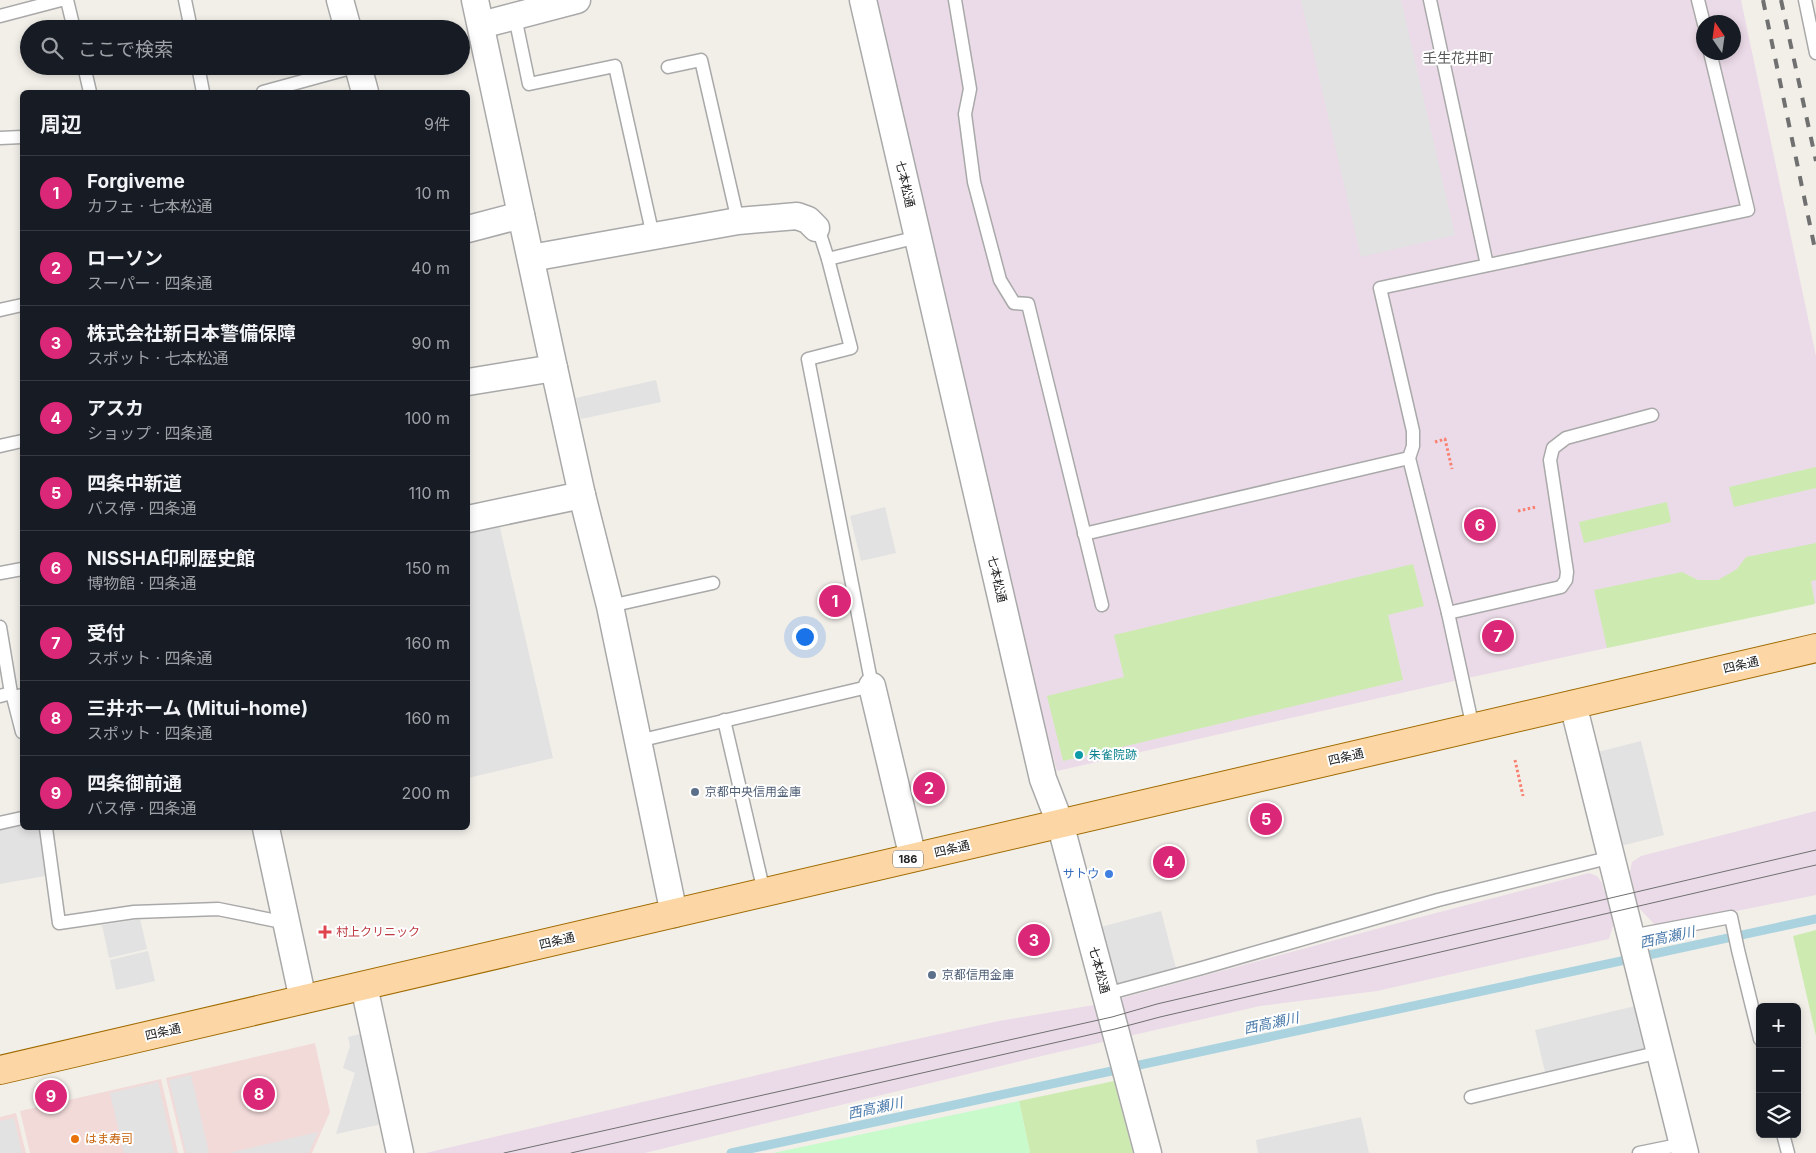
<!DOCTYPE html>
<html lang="ja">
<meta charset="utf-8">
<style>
body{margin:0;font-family:Inter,"Noto Sans JP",sans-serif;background:#242831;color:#f1f3f6}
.controls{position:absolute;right:15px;bottom:15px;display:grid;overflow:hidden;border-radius:8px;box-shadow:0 2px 8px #0003}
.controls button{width:45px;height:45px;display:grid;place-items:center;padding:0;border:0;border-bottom:1px solid #363941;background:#171b24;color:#f1f3f6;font:25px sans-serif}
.compass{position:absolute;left:1696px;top:15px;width:45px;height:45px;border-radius:50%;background:#171b24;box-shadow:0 2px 8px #0003;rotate:347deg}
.you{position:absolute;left:804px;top:636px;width:18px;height:18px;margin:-12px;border:4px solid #fff;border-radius:50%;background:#1a73e8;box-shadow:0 0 0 8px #1a73e833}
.badge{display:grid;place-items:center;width:32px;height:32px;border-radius:50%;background:#db2777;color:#fff;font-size:16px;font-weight:700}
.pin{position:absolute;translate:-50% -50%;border:2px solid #fff;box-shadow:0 1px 5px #0006}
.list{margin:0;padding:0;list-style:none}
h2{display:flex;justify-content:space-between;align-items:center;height:65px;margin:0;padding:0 20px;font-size:21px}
h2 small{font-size:16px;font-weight:400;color:#9ea1a6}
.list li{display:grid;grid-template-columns:32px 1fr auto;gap:15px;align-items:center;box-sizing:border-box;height:75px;padding:0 20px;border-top:1px solid #363941}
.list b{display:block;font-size:19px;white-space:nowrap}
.list p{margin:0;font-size:16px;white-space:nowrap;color:#9ea1a6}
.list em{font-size:16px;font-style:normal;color:#9ea1a6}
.icon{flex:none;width:28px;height:28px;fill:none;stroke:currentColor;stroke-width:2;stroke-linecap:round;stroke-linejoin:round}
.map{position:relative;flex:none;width:1816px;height:1153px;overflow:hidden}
.search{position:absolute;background:#171b24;box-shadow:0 2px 8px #0003;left:20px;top:20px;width:450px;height:55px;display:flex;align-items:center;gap:12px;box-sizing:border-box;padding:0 18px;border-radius:28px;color:#9ea1a6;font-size:19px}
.panel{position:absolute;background:#171b24;box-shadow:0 2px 8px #0003;left:20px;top:90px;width:450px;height:740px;border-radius:8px}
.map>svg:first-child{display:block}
.commercial{fill:#f2dad9}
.industrial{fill:#ebdbe8;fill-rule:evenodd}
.grass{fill:#cdebb0}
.park{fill:#c8facc}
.parking{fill:#e2e2e2}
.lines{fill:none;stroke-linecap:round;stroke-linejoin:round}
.stream{stroke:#aad3df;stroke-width:9}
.lane-casing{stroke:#a9a9a9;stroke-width:15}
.street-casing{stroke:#a9a9a9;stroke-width:29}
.primary-casing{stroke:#a06b00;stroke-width:30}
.path{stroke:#fa8072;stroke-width:3;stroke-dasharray:2.5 2.5;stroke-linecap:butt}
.lane{stroke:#fff;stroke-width:12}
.street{stroke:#fff;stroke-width:26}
.primary{stroke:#fcd6a4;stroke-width:28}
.tram{stroke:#707070;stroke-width:1}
.rail{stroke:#707070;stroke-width:4;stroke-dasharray:10 10;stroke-linecap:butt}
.culture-dot{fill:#0f9aa8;stroke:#fff;stroke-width:2}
.service-dot{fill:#5c6f8a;stroke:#fff;stroke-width:2}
.shop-dot{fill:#3f7fe0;stroke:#fff;stroke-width:2}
.health-dot{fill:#e0444e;stroke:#fff;stroke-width:2}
.food-dot{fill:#e8710a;stroke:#fff;stroke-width:2}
.labels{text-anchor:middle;stroke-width:4;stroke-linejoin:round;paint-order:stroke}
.shield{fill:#fff;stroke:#646464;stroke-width:1}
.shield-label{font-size:11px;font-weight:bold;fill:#222}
.street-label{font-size:12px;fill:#222;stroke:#fff}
.culture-label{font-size:12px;fill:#0d838f;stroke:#fff;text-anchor:start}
.service-label{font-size:12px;fill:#4e5e75;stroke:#fff;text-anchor:start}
.shop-label{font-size:12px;fill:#366cbe;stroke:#fff;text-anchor:end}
.health-label{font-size:12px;fill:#be3a42;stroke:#fff;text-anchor:start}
.food-label{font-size:12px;fill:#c56008;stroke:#fff;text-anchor:start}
.neighbourhood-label{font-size:14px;fill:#555;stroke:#fff}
.water-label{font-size:14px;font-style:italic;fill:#4a7aab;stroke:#fff}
</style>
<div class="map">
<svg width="1816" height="1153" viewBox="0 0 1816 1153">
<rect width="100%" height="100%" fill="#f2efe9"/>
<!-- commercial -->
<g class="commercial">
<polygon points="315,1043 330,1112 312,1153 184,1153 166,1078"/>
<polygon points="161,1079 178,1153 30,1153 20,1111"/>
<polygon points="16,1113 26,1153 0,1153 0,1117"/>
</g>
<!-- industrial -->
<g class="industrial">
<path d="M873 0H1741L1816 356V603L1463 679 1057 771 1017 625ZM1704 22H1734V52H1704Z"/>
<polygon points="1816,811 1816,895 1657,927 1638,907 1630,872 1632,862 1641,856"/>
<polygon points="1589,873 1597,876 1602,883 1604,891 1608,890 1615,919 1609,939 1377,991 1260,1006 1033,1058 645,1153 426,1153 839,1056 999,1021 1100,1004 1413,919"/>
</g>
<!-- grass -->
<g class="grass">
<polygon points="1816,467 1816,488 1734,507 1729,487"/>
<polygon points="1667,502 1671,522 1584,543 1579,522"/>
<polygon points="1816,543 1816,580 1811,581 1815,604 1607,648 1594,590 1682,572 1698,580 1718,580 1737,569 1746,557"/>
<polygon points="1413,564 1424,606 1388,615 1403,680 1063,761 1047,696 1124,677 1114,635"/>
<polygon points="1816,930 1816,1036 1793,936"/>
<polygon points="1114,1081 1133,1153 1030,1153 1019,1101"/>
</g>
<!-- park -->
<polygon class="park" points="1019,1101 1030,1153 773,1153"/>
<!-- parking -->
<g class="parking">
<polygon points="1301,0 1401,0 1455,235 1361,257"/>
<polygon points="656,380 661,402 581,419 576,398"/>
<polygon points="885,507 896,553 861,561 850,516"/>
<polygon points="498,519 553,758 468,778 468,526"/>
<polygon points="1641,741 1664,835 1617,847 1594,753"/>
<polygon points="22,824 22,828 40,828 45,876 0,884 0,829"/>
<polygon points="1161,911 1177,972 1117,988 1101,927"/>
<polygon points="140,919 147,949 109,958 102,925"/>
<polygon points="148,951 155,981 116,990 110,960"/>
<polygon points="1635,1006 1645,1048 1545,1072 1535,1030"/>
<polygon points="367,1032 387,1123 336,1134 355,1073 343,1068 350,1046 348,1037"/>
<polygon points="191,1075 209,1153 186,1153 169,1080"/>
<polygon points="158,1082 174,1153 124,1153 110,1093"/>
<polygon points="1361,1117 1369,1153 1258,1153 1256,1140"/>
<polygon points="14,1118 22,1153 0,1153 0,1121"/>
<polygon points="318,1132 309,1153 229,1153"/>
</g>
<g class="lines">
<!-- stream -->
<polyline class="stream" points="731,1153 1816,919"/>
<!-- lane casing -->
<g class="lane-casing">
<g id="lane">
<polyline points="67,0 74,29"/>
<polyline points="185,0 191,29"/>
<polyline points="955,0 970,89 965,114 974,182 1000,280 1014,303 1028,304 1102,605"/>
<polyline points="1430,0 1487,265"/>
<polyline points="1698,0 1704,24"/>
<polyline points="1805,0 1816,53"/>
<polyline points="0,16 61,0"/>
<polyline points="515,17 529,84 615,66 653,236"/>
<polyline points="84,66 90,92"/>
<polyline points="198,66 203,92"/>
<polyline points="668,67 701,60 738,221"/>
<polyline points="263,92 358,66"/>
<polyline points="0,138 22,137"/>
<polyline points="828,259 918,237"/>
<polyline points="0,310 22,305"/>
<polyline points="0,446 22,441"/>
<polyline points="1084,534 1409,458"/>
<polyline points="0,573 22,569"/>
<polyline points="610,606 713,583"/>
<polyline points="1448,613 1561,587 1566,580 1567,572 1550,460 1553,448 1566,438 1652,415"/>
<polyline points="0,627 11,693"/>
<polyline points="0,696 11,693 13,697 22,695"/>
<polyline points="13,697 22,732"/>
<polyline points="724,720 764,892"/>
<polyline points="1473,728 1448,613 1409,458 1413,446 1413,431 1380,288 1748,210 1710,52"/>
<polyline points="638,741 872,686 808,359 851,348 828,259 820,234 816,228"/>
<polyline points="0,823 22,818"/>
<polyline points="46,828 59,923 134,912 218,909 287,923"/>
<polyline points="1631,936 1731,917 1738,950 1760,1039"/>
<polyline points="1106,994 1202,968 1438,900 1612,857"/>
<polyline points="1471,1097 1660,1052"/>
<polyline points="1783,1134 1788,1153"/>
<polyline points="1639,1153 1683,1144"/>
</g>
</g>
<!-- street casing -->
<g class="street-casing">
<g id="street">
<polyline points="340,0 348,29"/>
<polyline points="475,0 554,368 582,495 610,606 674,914"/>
<polyline points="863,0 1043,779 1060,823 1148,1153"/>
<polyline points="481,25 577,0"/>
<polyline points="358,66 365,92"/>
<polyline points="468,229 521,215"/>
<polyline points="531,258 738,221 797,216 808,220 816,228"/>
<polyline points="468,382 554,368"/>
<polyline points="468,519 582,495"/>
<polyline points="872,686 913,858"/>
<polyline points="1573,704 1685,1153"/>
<polyline points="266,828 303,1000"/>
<polyline points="364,986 400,1153"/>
</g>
</g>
<!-- primary casing -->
<g class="primary-casing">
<polyline id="primary" points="0,1070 1816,648"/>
</g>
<!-- path -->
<g class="path">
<polyline points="1435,442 1445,439 1452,469"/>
<polyline points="1518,511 1536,507"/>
<polyline points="1515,760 1523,796"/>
</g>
<!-- lane -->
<use href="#lane" class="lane"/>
<!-- street -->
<use href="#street" class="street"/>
<!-- primary -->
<use href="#primary" class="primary"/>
<!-- tram -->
<g class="tram">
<polyline points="504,1153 1112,1017 1157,1004 1816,850"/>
<polyline points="571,1153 1115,1029 1160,1017 1816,865"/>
</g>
<!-- rail -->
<g class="rail">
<polyline points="1763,0 1816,254"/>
<polyline points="1781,0 1816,161"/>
</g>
</g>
<!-- markers -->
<circle class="culture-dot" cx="1079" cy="755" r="5"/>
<g class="service-dot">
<circle cx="695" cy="792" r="5"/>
<circle cx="932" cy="975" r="5"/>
</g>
<circle class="shop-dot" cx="1109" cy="874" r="5"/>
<path class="health-dot" d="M322.5 924.5h5v5h5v5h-5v5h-5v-5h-5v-5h5z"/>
<circle class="food-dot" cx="75" cy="1139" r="5"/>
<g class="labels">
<!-- shield labels -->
<rect class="shield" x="893" y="850.5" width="30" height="17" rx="4"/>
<g class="shield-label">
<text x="908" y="863">186</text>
</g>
<!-- street labels -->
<g class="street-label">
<text transform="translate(905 184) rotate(77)" y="4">七本松通</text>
<text transform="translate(997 579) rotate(77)" y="4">七本松通</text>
<text transform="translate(1741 665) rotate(-13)" y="4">四条通</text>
<text transform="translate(1346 757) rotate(-13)" y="4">四条通</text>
<text transform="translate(952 849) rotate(-13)" y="4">四条通</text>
<text transform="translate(557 941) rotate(-13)" y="4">四条通</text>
<text transform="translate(1099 970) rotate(75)" y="4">七本松通</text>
<text transform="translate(163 1032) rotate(-13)" y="4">四条通</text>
</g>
<!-- culture labels -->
<g class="culture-label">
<text x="1089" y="759">朱雀院跡</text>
</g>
<!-- service labels -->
<g class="service-label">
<text x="705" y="796">京都中央信用金庫</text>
<text x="942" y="979">京都信用金庫</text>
</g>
<!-- shop labels -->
<g class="shop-label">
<text x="1099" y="878">サトウ</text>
</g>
<!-- health labels -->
<g class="health-label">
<text x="336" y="936">村上クリニック</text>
</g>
<!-- food labels -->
<g class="food-label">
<text x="85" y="1143">はま寿司</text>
</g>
<!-- neighbourhood labels -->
<g class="neighbourhood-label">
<text x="1458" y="63">壬生花井町</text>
</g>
<!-- water labels -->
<g class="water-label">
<text transform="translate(1667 937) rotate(-12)" y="5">西高瀬川</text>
<text transform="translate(1271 1023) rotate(-12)" y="5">西高瀬川</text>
<text transform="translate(875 1108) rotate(-12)" y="5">西高瀬川</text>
</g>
</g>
</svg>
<div class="controls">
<button>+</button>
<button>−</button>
<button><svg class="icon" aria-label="layers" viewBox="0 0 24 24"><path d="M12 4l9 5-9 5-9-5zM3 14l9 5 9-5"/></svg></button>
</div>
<svg class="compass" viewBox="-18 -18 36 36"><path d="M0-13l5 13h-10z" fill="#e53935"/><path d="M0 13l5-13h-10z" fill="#9ea1a6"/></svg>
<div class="you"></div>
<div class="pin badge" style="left:835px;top:601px">1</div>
<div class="pin badge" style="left:929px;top:788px">2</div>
<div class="pin badge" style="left:1034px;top:940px">3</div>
<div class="pin badge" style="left:1169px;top:862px">4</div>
<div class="pin badge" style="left:1266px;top:819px">5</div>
<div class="pin badge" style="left:1480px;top:525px">6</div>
<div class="pin badge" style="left:1498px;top:636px">7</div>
<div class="pin badge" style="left:259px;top:1094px">8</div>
<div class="pin badge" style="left:51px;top:1096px">9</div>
<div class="search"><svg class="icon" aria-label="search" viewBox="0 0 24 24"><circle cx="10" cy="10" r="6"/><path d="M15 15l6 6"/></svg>ここで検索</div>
<section class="panel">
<h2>周辺<small>9件</small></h2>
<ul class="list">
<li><span class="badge">1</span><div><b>Forgiveme</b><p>カフェ · 七本松通</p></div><em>10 m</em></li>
<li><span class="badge">2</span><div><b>ローソン</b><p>スーパー · 四条通</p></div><em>40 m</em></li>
<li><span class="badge">3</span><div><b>株式会社新日本警備保障</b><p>スポット · 七本松通</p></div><em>90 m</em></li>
<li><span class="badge">4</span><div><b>アスカ</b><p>ショップ · 四条通</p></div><em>100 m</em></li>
<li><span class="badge">5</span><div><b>四条中新道</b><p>バス停 · 四条通</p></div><em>110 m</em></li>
<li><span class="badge">6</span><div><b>NISSHA印刷歴史館</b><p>博物館 · 四条通</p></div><em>150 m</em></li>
<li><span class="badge">7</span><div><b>受付</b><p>スポット · 四条通</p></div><em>160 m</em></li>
<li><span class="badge">8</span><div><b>三井ホーム (Mitui-home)</b><p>スポット · 四条通</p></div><em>160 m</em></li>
<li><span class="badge">9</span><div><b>四条御前通</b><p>バス停 · 四条通</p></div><em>200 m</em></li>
</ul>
</section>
</div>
